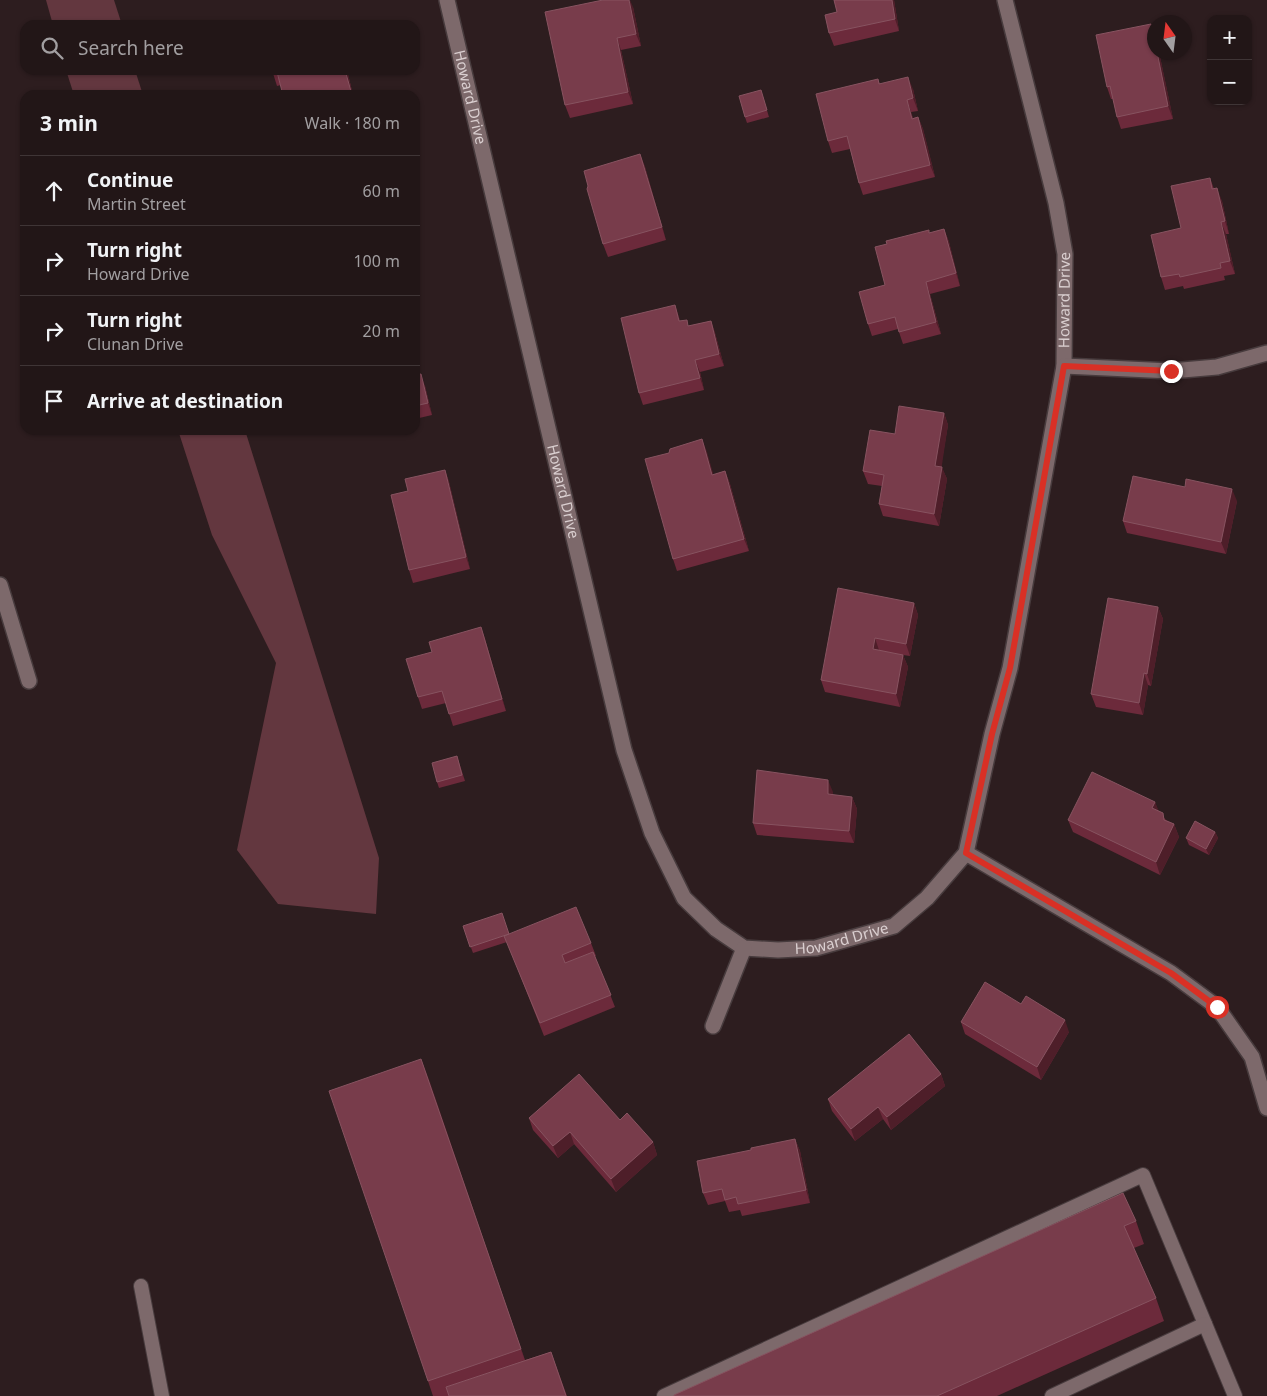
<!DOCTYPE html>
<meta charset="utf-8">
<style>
body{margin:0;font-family:"Noto Sans",sans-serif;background:#2e2324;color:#f1f3f6}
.controls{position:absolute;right:15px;top:15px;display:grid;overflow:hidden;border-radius:10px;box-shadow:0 1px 4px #0004}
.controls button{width:45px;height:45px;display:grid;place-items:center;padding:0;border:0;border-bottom:1px solid #3f3536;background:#221617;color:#f1f3f6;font:25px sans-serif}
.compass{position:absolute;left:1147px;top:15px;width:45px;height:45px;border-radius:50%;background:#221617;box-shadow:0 1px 4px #0004;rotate:346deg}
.stop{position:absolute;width:15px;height:15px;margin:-11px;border:4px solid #d93025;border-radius:50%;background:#fff}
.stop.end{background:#d93025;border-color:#fff;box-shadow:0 1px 5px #0008}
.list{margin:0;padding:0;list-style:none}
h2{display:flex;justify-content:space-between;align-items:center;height:65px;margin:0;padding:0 20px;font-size:21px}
h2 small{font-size:16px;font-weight:400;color:#a29fa1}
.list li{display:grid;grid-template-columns:32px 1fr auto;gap:15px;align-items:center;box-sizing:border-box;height:70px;padding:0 20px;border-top:1px solid #3f3536}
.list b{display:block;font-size:19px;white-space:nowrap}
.list p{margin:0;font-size:16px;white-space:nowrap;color:#a29fa1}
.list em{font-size:16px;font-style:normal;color:#a29fa1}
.icon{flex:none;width:28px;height:28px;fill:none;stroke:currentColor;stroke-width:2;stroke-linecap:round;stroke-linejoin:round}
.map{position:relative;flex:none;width:1267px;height:1396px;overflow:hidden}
.search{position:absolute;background:#221617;box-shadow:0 1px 4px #0004;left:20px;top:20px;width:400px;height:55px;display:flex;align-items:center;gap:12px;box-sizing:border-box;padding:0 18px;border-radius:15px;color:#a29fa1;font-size:19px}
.panel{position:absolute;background:#221617;box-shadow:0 1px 4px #0004;left:20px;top:90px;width:400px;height:345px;border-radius:15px}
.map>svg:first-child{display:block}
.green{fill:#63373f}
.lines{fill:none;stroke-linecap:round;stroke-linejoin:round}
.lane-casing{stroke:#473b3d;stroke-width:16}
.street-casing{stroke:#473b3d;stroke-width:18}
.lane{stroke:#7d696b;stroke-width:14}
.street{stroke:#7d696b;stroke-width:15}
.wall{fill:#6c2a3b}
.shaded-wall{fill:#4e1e29}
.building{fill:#783c4b;stroke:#875360}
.route{stroke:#d93025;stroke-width:6}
.labels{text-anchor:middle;stroke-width:5;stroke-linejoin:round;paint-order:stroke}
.street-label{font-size:15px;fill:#dacfd0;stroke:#2d1d1f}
</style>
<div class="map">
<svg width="1267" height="1396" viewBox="0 0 1267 1396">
<rect width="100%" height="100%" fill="#2d1d1f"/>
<!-- green -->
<g class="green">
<polygon points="46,0 114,0 122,25 53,25"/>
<polygon points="66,70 135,70 143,95 74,95"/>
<polygon points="178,430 245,430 379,858 376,914 278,904 237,850 276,663 212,535"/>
</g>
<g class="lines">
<!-- lane casing -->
<g class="lane-casing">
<g id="lane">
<polyline points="141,1286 162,1396"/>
<polyline points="664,1396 1143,1175 1235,1396"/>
<polyline points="1052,1396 1205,1324"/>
</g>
</g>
<!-- street casing -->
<g class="street-casing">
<g id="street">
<path id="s1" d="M447 0 624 750 652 833 684 898 716 929 744 948 778 950 816 948 894 926 927 898 966 853 992 734 1010 668 1064 366 1065 254 1056 203 1005 0"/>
<polyline points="1064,366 1171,371 1217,367 1267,353"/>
<polyline points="0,585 29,681"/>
<polyline points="966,853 1171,973 1217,1007 1252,1057 1267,1108"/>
<polyline points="713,1026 744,948"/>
</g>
</g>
<!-- lane -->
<use href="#lane" class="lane"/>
<!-- street -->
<use href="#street" class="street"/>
</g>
<!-- wall -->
<g class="wall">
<polygon points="834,0 894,0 899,31 834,46 829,33 837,12"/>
<polygon points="633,7 641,46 621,50 633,104 570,118 565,105"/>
<polygon points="1154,52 1159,52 1173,119 1121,129 1117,117 1113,99 1111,99 1107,87"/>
<polygon points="272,70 347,70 353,95 283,95 281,85 277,86"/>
<polygon points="878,79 880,84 913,89 918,111 911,112 913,118 918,117 923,129 935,177 863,195 859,183 850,149 832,153 828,141"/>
<polygon points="761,90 769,117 747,123 745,117"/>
<polygon points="640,154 645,167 666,240 608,257 603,244"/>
<polygon points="1210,178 1214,189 1222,201 1229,234 1226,234 1235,274 1224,276 1225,280 1184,289 1183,286 1165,290 1161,277 1181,228"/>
<polygon points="944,229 949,242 960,286 930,294 941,334 903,344 898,329 872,336 868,324 885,285 930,233"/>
<polygon points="675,305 680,321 689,326 711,321 715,333 724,366 700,372 704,390 643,405 639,393"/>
<polygon points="415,366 417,375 425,386 432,415 415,419"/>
<polygon points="944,413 948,425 941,466 947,479 939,526 883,516 879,504 882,486 868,484 863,471 895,434"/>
<polygon points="702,439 713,475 725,471 730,484 749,551 677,571 673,559 669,453"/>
<polygon points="445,470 449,482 470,569 413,583 409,570 408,491"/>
<polygon points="1237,501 1226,554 1127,533 1123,521"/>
<polygon points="914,603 918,615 910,656 903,655 908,667 900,707 825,692 821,680"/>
<polygon points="1158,607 1163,619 1151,686 1148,685 1143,715 1096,707 1091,694"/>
<polygon points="481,627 485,639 506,711 453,726 446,703 422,709 418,697 432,652"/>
<polygon points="457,756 465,781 439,788 437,782"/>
<polygon points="833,792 833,795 852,797 857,809 854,843 757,835 753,823"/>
<polygon points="1155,802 1158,811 1166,820 1174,824 1179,837 1160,875 1073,832 1068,820"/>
<polygon points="1215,832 1218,838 1209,855 1189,845 1186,838"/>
<polygon points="463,926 510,934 591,943 596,956 595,956 615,1007 544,1036 507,942 473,953"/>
<polygon points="961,1022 1069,1032 1041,1080 965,1034"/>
<polygon points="421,1059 525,1360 551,1352 567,1396 433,1396 428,1381"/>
<polygon points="941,1074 945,1086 891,1130 883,1119 855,1141 832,1111 828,1099"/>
<polygon points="529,1118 620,1120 653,1142 657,1155 616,1192 574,1144 558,1158 533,1130"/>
<polygon points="795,1139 800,1151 810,1203 742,1216 740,1210 729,1212 725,1201 708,1205 703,1193 751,1150"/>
<polygon points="1136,1221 1144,1244 1134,1248 1156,1298 1164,1321 997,1396 674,1396"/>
</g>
<!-- shaded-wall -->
<g class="shaded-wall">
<polygon points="629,0 630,0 633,7 641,46 636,34"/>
<polygon points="892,0 894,0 899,31 895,19"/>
<polygon points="617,38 621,50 633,104 628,92"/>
<polygon points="1157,52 1159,52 1173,119 1168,106"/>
<polygon points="345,70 347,70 353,95 352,95"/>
<polygon points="908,77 913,89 918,111 913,98"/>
<polygon points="907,100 911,112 916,131 912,119"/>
<polygon points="918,117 923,129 935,177 930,165"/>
<polygon points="640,154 645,167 666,240 662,227"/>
<polygon points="1217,188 1222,201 1229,234 1225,221"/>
<polygon points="1221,222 1226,234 1235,274 1230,261"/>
<polygon points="944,229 949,242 960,286 956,273"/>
<polygon points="926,282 930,294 941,334 936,322"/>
<polygon points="675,305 679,317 683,334 679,321"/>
<polygon points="711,321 715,333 724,366 719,354"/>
<polygon points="695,360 700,372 704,390 700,378"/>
<polygon points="421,374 425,386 432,415 428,403"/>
<polygon points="944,413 948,425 940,478 935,466"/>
<polygon points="702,439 707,452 717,487 712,475"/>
<polygon points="942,467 947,479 939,526 934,514"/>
<polygon points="445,470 449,482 470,569 466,557"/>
<polygon points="725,471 730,484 749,551 744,539"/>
<polygon points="1232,489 1237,501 1226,554 1221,542"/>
<polygon points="914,603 918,615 910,656 906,644"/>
<polygon points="1158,607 1163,619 1151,686 1147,674"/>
<polygon points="481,627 485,639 506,711 502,699"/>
<polygon points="875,638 879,650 873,649"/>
<polygon points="903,655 908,667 900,707 896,694"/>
<polygon points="1144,673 1148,685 1143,715 1139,703"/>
<polygon points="828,780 833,792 833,807 828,794"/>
<polygon points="852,797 857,809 854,843 849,831"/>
<polygon points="1155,802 1160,814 1152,808"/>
<polygon points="1174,824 1179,837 1160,875 1156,862"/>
<polygon points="1215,832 1218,838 1209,855 1206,849"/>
<polygon points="1065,1020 1069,1032 1041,1080 1037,1067"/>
<polygon points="421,1059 430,1082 529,1373 521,1349"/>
<polygon points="941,1074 945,1086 891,1130 887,1117"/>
<polygon points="878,1107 883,1119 855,1141 851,1129"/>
<polygon points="570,1132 574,1144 558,1158 553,1146"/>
<polygon points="795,1139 800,1151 810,1203 806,1190"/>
<polygon points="653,1142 657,1155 616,1192 611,1179"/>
</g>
<!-- building -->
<g class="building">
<polygon points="603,0 629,0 636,34 617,38 628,92 565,105 545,12"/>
<polygon points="834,0 892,0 895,19 829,33 825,15 837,12"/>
<polygon points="327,21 328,25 312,25"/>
<polygon points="1151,24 1154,41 1154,52 1157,52 1168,106 1117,117 1110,86 1107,87 1096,35"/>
<polygon points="272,70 345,70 352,95 283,95 277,72 273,73"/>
<polygon points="908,77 913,98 907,100 912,119 918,117 930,165 859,183 847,136 828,141 816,94 878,79 879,84"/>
<polygon points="761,90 767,110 745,117 739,96"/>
<polygon points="640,154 662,227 603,244 587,189 588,186 584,171"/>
<polygon points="1210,178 1212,189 1217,188 1225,221 1221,222 1230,261 1220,263 1221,268 1180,277 1179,274 1161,277 1151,235 1181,228 1171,186"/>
<polygon points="944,229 956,273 926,282 936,322 899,332 895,317 868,324 859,292 885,285 875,247 887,244 886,241 929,230 929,233"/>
<polygon points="675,305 679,321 687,320 688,326 711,321 719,354 695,360 700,378 639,393 621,318"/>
<polygon points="415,373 415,375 421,374 428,403 415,406"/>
<polygon points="899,406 944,413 935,466 942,467 934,514 879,504 884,475 863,471 870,430 895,434"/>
<polygon points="702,439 712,475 725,471 744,539 673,559 645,459 669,453 670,449"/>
<polygon points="445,470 466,557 409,570 391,495 408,491 405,479"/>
<polygon points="1133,476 1185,487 1186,479 1232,489 1221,542 1123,521"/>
<polygon points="838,588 914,603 906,644 875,638 873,649 903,655 896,694 821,680"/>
<polygon points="1108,598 1158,607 1147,674 1144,673 1139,703 1091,694"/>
<polygon points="481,627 502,699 449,714 442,691 418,697 406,659 432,652 429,642"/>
<polygon points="457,756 462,775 437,782 432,763"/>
<polygon points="757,770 828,780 828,794 852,797 849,831 753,823"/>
<polygon points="1092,772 1155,802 1152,808 1163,813 1164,820 1174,824 1156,862 1068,820"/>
<polygon points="1195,821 1215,832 1206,849 1186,838"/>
<polygon points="576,907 591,943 562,955 565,963 593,952 611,995 540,1023 504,936"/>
<polygon points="502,913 509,934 470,947 463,926"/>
<polygon points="985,982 1021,1004 1026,996 1065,1020 1037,1067 961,1022"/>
<polygon points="909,1034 941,1074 887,1117 878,1107 851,1129 828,1099"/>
<polygon points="421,1059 521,1349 428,1381 329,1091"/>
<polygon points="579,1074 620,1120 627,1113 653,1142 611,1179 570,1132 553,1146 529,1118"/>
<polygon points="795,1139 806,1190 738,1204 736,1197 725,1200 722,1189 703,1193 697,1161 751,1150 751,1148"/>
<polygon points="1123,1193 1136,1221 1124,1226 1156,1298 937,1396 674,1396 674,1395"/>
<polygon points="551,1352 566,1396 449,1396 446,1387"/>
</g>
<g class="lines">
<!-- route -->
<polyline class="route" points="1171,371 1064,366 1010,668 992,734 966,853 1171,973 1217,1007"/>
</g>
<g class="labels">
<!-- street labels -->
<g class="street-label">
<text dy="5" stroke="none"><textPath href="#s1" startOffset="100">Howard Drive</textPath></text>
<text dy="5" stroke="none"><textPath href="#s1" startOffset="1828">Howard Drive</textPath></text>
<text dy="5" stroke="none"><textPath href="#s1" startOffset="505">Howard Drive</textPath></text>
<text dy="5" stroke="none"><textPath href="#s1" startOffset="1108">Howard Drive</textPath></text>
</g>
</g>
</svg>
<div class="controls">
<button>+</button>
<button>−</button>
</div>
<svg class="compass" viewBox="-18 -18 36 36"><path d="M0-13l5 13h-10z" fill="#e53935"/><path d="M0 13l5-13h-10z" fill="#a29fa1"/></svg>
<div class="stop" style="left:1217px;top:1007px"></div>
<div class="stop end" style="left:1171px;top:371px"></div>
<div class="search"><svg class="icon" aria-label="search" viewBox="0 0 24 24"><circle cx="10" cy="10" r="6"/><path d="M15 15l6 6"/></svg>Search here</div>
<section class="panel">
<h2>3 min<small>Walk · 180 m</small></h2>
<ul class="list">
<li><svg class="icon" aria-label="ahead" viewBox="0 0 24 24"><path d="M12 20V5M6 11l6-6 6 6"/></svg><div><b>Continue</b><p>Martin Street</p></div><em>60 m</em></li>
<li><svg class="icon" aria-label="right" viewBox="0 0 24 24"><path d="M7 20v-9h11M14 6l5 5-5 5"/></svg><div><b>Turn right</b><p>Howard Drive</p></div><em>100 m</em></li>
<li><svg class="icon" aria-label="right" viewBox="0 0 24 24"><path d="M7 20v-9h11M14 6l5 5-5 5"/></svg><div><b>Turn right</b><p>Clunan Drive</p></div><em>20 m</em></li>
<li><svg class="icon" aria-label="arrive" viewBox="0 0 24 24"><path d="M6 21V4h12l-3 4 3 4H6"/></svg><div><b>Arrive at destination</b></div></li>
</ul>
</section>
</div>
